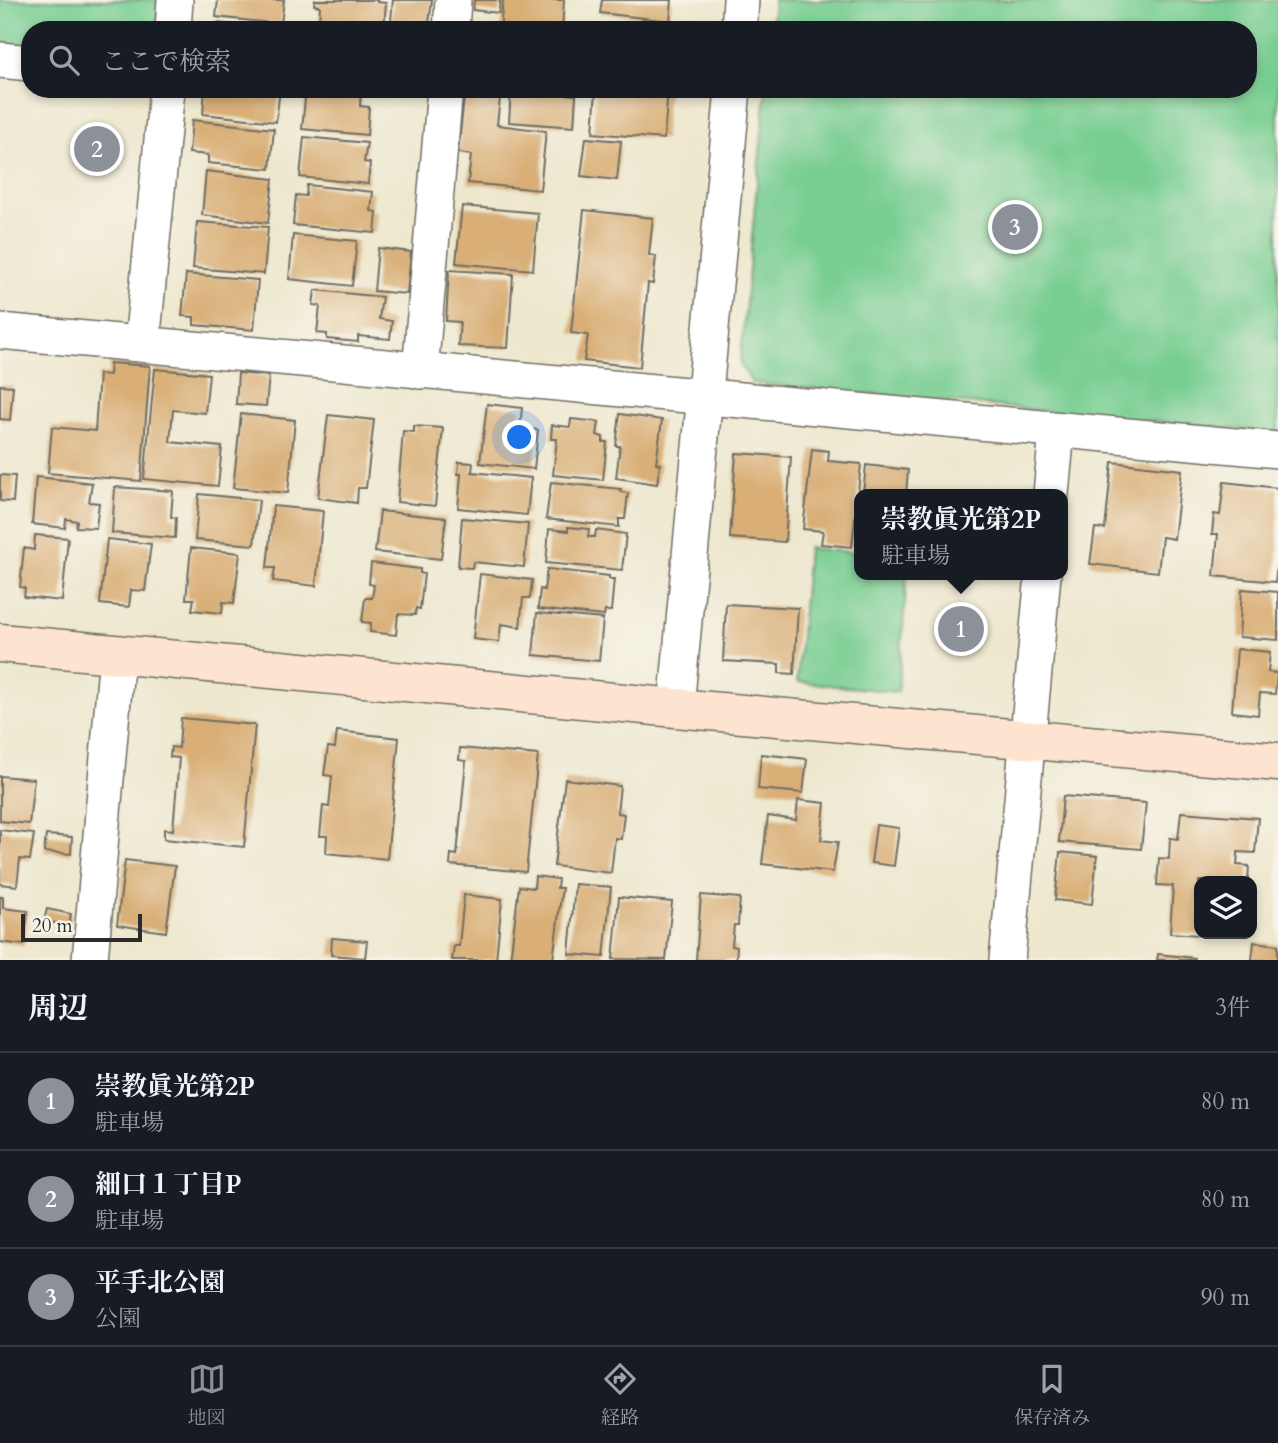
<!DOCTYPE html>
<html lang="ja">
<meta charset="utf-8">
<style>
body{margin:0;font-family:Cardo,"Noto Serif JP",serif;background:#20242c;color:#f1f3f6}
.controls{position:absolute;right:21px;bottom:21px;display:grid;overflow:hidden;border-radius:14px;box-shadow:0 4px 10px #0003}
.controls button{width:63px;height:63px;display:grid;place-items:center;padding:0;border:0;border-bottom:2px solid #363941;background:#171b24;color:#f1f3f6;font:35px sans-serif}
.scale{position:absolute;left:21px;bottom:18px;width:121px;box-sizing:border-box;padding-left:7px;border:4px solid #2b2b2b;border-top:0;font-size:19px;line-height:24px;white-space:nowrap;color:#2b2b2b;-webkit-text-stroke:5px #f7f3e8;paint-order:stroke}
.you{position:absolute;left:520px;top:438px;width:24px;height:24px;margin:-18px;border:5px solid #fff;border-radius:50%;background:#1a73e8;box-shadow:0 0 0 10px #1a73e833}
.badge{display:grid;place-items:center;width:46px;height:46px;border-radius:50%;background:#8c9099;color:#fff;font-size:23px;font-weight:700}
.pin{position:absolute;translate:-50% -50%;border:4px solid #fff;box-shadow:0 2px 7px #0006}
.popup{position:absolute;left:854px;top:489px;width:214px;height:91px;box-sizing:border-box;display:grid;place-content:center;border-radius:14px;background:#171b24;filter:drop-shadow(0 2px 5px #0005);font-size:23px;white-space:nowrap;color:#9ea1a6}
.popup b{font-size:26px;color:#f1f3f6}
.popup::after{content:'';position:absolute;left:50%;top:100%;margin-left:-14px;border:14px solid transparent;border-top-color:#171b24}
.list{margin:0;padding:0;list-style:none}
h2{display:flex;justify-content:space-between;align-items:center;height:91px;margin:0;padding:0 28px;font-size:30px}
h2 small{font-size:23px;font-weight:400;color:#9ea1a6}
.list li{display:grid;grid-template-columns:46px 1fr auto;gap:21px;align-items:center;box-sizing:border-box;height:98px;padding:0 28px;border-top:2px solid #363941}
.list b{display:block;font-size:26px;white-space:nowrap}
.list p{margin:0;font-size:23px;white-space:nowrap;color:#9ea1a6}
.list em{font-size:23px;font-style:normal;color:#9ea1a6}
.icon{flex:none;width:38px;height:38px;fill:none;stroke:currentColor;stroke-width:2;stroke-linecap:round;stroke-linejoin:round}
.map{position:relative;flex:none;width:1278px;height:960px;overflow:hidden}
.search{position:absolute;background:#171b24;box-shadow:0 4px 10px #0003;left:21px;right:21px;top:21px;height:77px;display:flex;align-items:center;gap:18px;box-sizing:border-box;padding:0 24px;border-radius:28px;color:#9ea1a6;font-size:26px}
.sheet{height:385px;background:#171b24}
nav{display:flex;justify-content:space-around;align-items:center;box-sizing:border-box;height:98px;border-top:2px solid #363941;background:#171b24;font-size:19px;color:#9ea1a6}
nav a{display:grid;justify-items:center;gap:4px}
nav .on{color:#8c9099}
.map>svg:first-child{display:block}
.green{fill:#78ce92;stroke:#527c5e;stroke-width:2}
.building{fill:#d9af77}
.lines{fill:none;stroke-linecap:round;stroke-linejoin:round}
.street-casing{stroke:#6f6d64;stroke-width:38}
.secondary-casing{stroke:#6f6d64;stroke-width:41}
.street{stroke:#fff;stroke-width:35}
.secondary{stroke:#fde4d0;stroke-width:38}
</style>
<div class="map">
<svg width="1278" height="960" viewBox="0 0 1278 960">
<rect width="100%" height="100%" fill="#f7f3e8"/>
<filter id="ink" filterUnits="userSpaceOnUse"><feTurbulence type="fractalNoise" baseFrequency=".0143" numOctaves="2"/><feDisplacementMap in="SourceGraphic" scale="14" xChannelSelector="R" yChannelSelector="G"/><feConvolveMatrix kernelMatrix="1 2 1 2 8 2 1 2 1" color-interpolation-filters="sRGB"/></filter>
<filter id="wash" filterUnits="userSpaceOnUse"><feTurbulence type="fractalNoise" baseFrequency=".00686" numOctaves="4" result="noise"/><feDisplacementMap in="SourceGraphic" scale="28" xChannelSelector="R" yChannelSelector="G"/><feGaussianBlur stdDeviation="1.57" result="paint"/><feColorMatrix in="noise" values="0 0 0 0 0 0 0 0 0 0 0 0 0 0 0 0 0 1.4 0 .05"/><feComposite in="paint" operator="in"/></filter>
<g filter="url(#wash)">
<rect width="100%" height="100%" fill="#eee8cf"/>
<!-- green -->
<g class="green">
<polygon points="0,0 159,0 157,30 30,30 30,47 0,44"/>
<polygon points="774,0 1278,0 1278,433 752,383 740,364 766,89 1248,89 1248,30 771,30"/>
<polygon points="808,548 859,553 860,575 907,575 898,692 797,682"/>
</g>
<g id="blocks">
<!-- building -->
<g class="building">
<polygon points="218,0 284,0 281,24 216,17"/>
<polygon points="315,0 377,0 377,2 386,3 384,29 319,22 320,6 314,5"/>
<polygon points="393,0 432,0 428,30 390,30"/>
<polygon points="474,0 500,0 499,13 473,10"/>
<polygon points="503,0 564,0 562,30 500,30"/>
<polygon points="602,0 672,0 670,21 600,13"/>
<polygon points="216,23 274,28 273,30 215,30"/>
<polygon points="205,89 280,89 276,122 203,114"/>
<polygon points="306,89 361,89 360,106 369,107 367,135 302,129"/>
<polygon points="465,89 501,89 497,125 546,131 540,190 468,183 471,155 458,153"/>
<polygon points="596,89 668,89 664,139 593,133"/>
<polygon points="511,90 576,95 574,127 509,122"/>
<polygon points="192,120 274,129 270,169 208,163 208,155 189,153"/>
<polygon points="304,137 367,143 364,162 370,163 368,184 300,177"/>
<polygon points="586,138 621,141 617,180 581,176"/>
<polygon points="206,171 273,179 268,223 202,215"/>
<polygon points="307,185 373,192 371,211 377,212 375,233 293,225 296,195 306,196"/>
<polygon points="462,206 538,213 533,270 456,263"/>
<polygon points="584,210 653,218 649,255 656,256 653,284 648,283 640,367 584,361 588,335 571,333"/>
<polygon points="197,222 268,227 264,274 193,268"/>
<polygon points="293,235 357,241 352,286 289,279"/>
<polygon points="378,248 411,252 407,294 374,291"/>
<polygon points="449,270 513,274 508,348 458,346 460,322 446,321"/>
<polygon points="186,274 258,280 254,330 194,325 194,317 182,316"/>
<polygon points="315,290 382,297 379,319 392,321 390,339 358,336 358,342 327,339 327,334 317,333 320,306 313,305"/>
<polygon points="110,363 150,366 141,481 48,473 52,427 95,431 99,374 109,375"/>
<polygon points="155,369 209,374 205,413 173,410 170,442 222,447 218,486 144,479"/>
<polygon points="238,373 269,376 266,406 236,404"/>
<polygon points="0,385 13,386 10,420 0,419"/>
<polygon points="487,404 522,408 520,428 538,430 534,469 480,463"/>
<polygon points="241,414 295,420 288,493 233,488"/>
<polygon points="620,414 662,420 656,463 660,464 657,484 616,478 620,446 616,446"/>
<polygon points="328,415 374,420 366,488 358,488 357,503 318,498"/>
<polygon points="571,419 599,422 597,435 603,437 603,442 607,442 603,480 553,475 557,439 551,439 552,425 570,427"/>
<polygon points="414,426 443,428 435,506 397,502 403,431 414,432"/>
<polygon points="812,449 829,451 828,461 861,464 852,547 821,544 823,531 803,529"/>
<polygon points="736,453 791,457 785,542 730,538"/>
<polygon points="459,462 473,463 472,472 531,478 527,515 458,508 461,474 458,474"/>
<polygon points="1112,462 1182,470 1174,539 1162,537 1158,572 1090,564 1095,528 1105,529"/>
<polygon points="866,465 908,470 906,494 863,494"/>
<polygon points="0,475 15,476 13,502 0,501"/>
<polygon points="36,477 92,483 89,502 99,503 96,528 76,527 77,521 66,519 65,528 32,524"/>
<polygon points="551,482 621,489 620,492 628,493 625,519 619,519 619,527 546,519"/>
<polygon points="1224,482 1278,488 1278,556 1275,582 1214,576 1218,534 1212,534 1214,514 1220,515"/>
<polygon points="115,487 173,491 171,517 176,518 175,538 112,533"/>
<polygon points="199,494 259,500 254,545 195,540"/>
<polygon points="273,506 323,511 316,586 273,581 275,568 267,568"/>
<polygon points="380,511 446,518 441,559 375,552"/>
<polygon points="462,518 528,524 524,567 473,562 472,568 458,567"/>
<polygon points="568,527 589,529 588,537 595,537 596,530 626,534 622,570 546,563 549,529 568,531"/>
<polygon points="35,535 68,538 62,601 24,597 25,588 20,587 24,548 34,550"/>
<polygon points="107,539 151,544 145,591 131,590 129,607 100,604"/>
<polygon points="191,548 240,553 234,603 223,602 222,613 192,610 194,599 186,599"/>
<polygon points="371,563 420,569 420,573 424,574 420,609 416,608 415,615 398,614 396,635 370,632 371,623 362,622 365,598 372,598 374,585 369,584"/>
<polygon points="547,569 609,576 609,579 614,579 611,611 605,611 604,616 538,609 540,589 544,590"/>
<polygon points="480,574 532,580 530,598 523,598 520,627 501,624 499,642 473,639"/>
<polygon points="1242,589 1278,592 1278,640 1239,637"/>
<polygon points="726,604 798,608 794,674 779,673 779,664 723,661"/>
<polygon points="537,613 603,619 599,661 533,655"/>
<polygon points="1237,649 1270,652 1268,672 1277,673 1275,694 1260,693 1258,715 1232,712"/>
<polygon points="181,718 255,725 244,847 164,839 164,829 173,830 179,758 170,757 171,747 179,748"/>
<polygon points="337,731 399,738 387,859 326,853 327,836 320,836 323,806 329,807 332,776 324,775 328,747 335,748"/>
<polygon points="460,748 538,755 526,872 450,865 451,854 457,855 466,761 459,760"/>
<polygon points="761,754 807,759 803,793 758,789"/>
<polygon points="0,776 34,779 29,824 0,821"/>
<polygon points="565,779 620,786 617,813 624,814 621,839 615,838 611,873 554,866"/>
<polygon points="1063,796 1146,803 1141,849 1059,842"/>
<polygon points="798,800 825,803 821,840 838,842 833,872 762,864 768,816 796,820"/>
<polygon points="1181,812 1258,818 1255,853 1238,852 1237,865 1249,866 1248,881 1199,881 1199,935 1170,933 1173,886 1157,885 1159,858 1169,859 1170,838 1178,839"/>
<polygon points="876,825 899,828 894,866 871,863"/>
<polygon points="0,830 34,834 30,860 20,859 17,886 0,884"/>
<polygon points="46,835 72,837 71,854 44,852"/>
<polygon points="1060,852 1097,856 1092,904 1055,900"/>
<polygon points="125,860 175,866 166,932 117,925"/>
<polygon points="535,876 558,879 557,888 562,888 553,960 510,960 519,886 534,888"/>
<polygon points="575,884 611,887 604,957 569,954"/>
<polygon points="464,895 502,899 496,960 452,960 454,946 459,946"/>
<polygon points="701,895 740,898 738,925 734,925 732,946 737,947 736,960 696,960"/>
<polygon points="0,897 3,897 3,908 28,911 24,945 0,942"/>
<polygon points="619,897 672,902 666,960 613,959"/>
<polygon points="47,909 71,914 69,926 44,921"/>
<polygon points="332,938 367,941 365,958 331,955"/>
<polygon points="1254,942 1278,945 1278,960 1252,960"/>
<polygon points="1158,954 1194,958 1194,960 1157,960"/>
</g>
</g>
</g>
<g filter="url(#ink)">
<use href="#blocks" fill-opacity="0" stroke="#6f6d64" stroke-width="2"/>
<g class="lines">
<!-- street casing -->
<g class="street-casing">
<g id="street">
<polyline points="173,30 175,0"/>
<polyline points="451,30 453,0"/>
<polyline points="739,30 741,0"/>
<polyline points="0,60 30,63"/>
<polyline points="0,331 1278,450"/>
<polyline points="142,344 167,89"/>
<polyline points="420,371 445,89"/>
<polyline points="1051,494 1057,431"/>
<polyline points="676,708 733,89"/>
<polyline points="90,960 117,655"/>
<polyline points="1007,960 1043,575"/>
</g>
</g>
<!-- secondary casing -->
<g class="secondary-casing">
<polyline id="secondary" points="0,643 676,708 1278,762"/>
</g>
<!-- street -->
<use href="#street" class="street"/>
<!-- secondary -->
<use href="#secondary" class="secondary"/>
</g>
</g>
</svg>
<div class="controls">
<button><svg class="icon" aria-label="layers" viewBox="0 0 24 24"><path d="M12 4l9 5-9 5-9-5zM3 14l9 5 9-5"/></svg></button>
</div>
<div class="scale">20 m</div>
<div class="you"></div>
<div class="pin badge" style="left:961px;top:629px">1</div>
<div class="popup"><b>崇教眞光第2P</b>駐車場</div>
<div class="pin badge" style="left:97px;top:149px">2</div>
<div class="pin badge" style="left:1015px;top:227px">3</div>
<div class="search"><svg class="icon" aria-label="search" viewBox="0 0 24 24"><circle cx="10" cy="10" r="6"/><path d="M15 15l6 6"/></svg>ここで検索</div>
</div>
<section class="sheet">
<h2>周辺<small>3件</small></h2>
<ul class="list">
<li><span class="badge">1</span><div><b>崇教眞光第2P</b><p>駐車場</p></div><em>80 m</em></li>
<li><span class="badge">2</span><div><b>細口１丁目P</b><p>駐車場</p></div><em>80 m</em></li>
<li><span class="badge">3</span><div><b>平手北公園</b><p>公園</p></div><em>90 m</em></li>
</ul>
</section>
<nav>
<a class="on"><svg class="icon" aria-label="map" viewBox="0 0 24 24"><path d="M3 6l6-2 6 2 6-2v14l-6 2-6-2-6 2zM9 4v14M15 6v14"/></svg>地図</a>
<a><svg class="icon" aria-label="directions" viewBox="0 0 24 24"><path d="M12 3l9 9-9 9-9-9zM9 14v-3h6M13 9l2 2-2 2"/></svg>経路</a>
<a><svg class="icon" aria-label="saved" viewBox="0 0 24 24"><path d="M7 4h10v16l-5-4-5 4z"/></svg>保存済み</a>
</nav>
